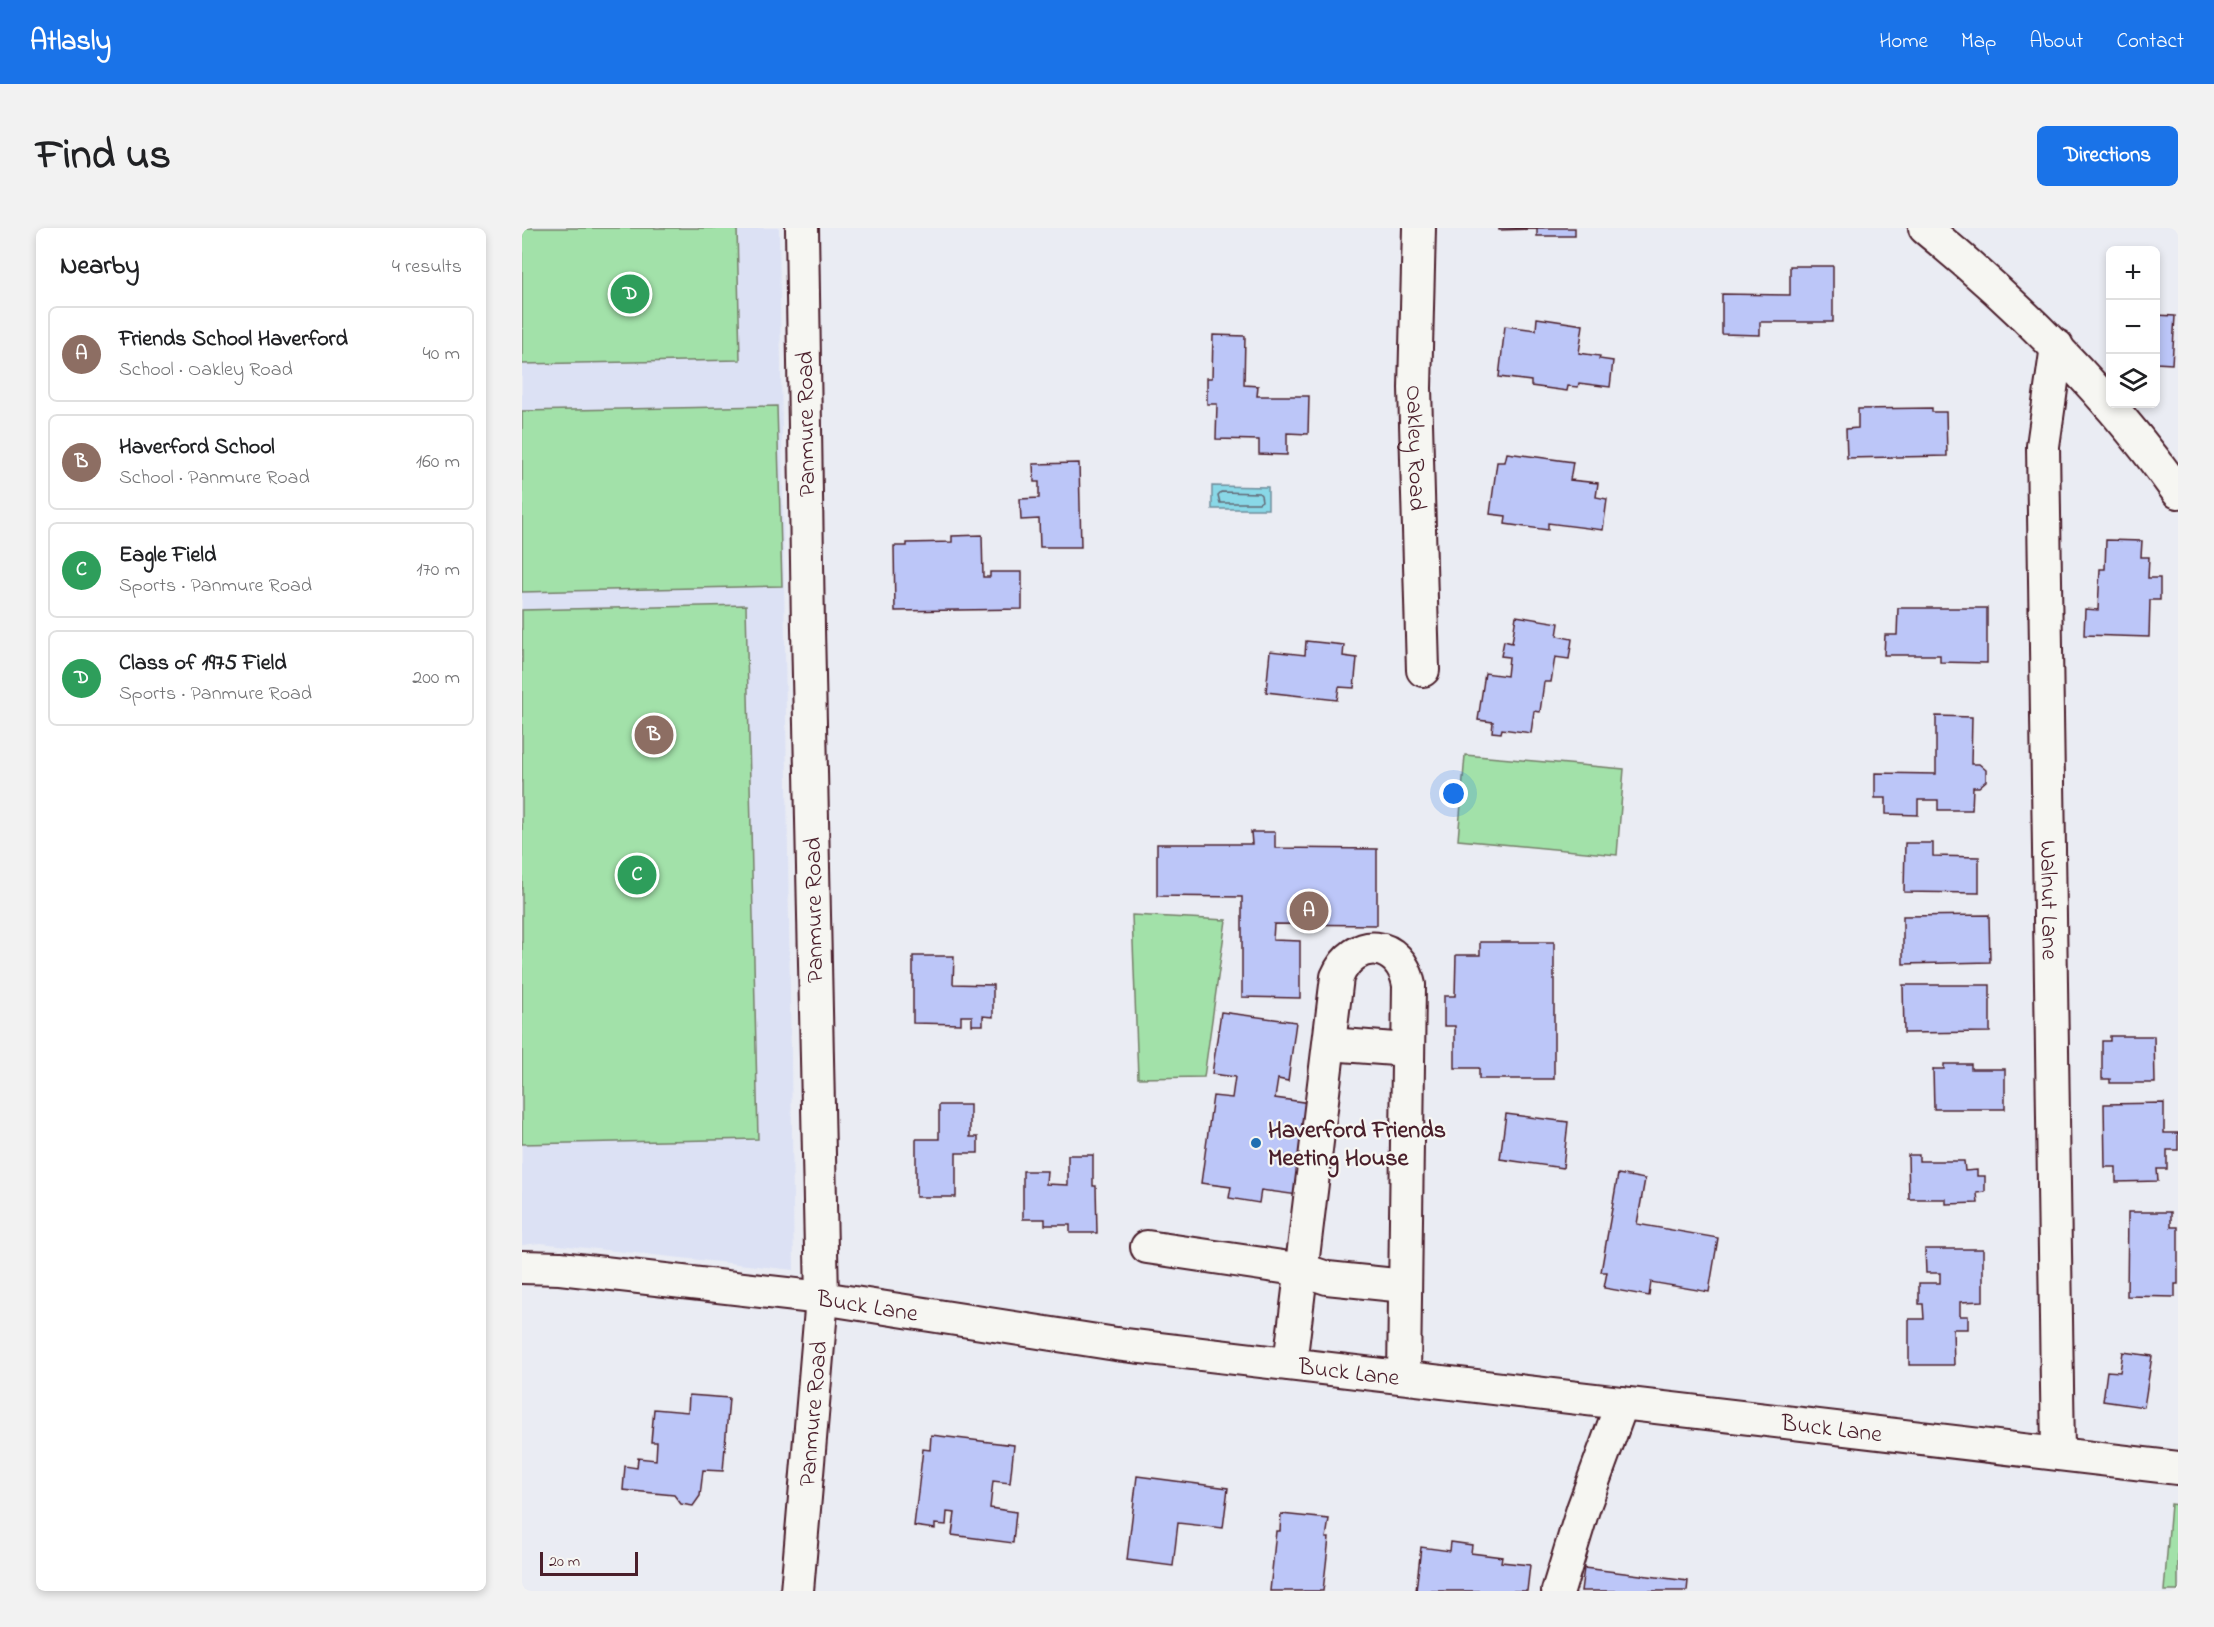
<!DOCTYPE html>
<meta charset="utf-8">
<style>
body{margin:0;font-family:"Indie Flower",sans-serif;background:#f2f2f2;color:#202124}
.controls{position:absolute;right:18px;top:18px;display:grid;overflow:hidden;border-radius:9px;box-shadow:0 3px 9px #0003}
.controls button{width:54px;height:54px;display:grid;place-items:center;padding:0;border:0;border-bottom:2px solid #e0e0e0;background:#fff;color:#202124;font:30px sans-serif}
.scale{position:absolute;left:18px;bottom:15px;width:98px;box-sizing:border-box;padding-left:6px;border:3px solid #4a1f2b;border-top:0;font-size:16px;line-height:21px;white-space:nowrap;color:#4a1f2b;-webkit-text-stroke:4px #f6f6f2;paint-order:stroke}
.you{position:absolute;left:932px;top:566px;width:21px;height:21px;margin:-15px;border:4px solid #fff;border-radius:50%;background:#1a73e8;box-shadow:0 0 0 9px #1a73e833}
.badge{display:grid;place-items:center;width:39px;height:39px;border-radius:50%;background:#1a73e8;color:#fff;font-size:20px;font-weight:700}
.pin{position:absolute;translate:-50% -50%;border:3px solid #fff;box-shadow:0 2px 6px #0006}
.list{margin:0;padding:0;list-style:none}
h2{display:flex;justify-content:space-between;align-items:center;height:78px;margin:0;padding:0 24px;font-size:26px}
h2 small{font-size:20px;font-weight:400;color:#757577}
.list li{display:grid;grid-template-columns:39px 1fr auto;gap:18px;align-items:center;box-sizing:border-box;height:96px;margin:0 12px 12px;padding:0 12px;border:2px solid #e0e0e0;border-radius:9px}
.list b{display:block;font-size:22px;white-space:nowrap}
.list p{margin:0;font-size:20px;white-space:nowrap;color:#757577}
.list em{font-size:20px;font-style:normal;color:#757577}
.icon{flex:none;width:33px;height:33px;fill:none;stroke:currentColor;stroke-width:2;stroke-linecap:round;stroke-linejoin:round}
.map{position:relative;flex:none;width:1656px;height:1363px;overflow:hidden;border-radius:9px}
header{display:flex;align-items:center;gap:36px;box-sizing:border-box;height:84px;padding:0 30px;background:#1a73e8;color:#fff}
header strong{font-size:28px}
nav{display:flex;gap:33px;margin-inline-start:auto;font-size:21px}
.intro{display:flex;align-items:center;justify-content:space-between;box-sizing:border-box;height:144px;padding:0 36px}
h1{margin:0;font-size:42px}
.button{padding:15px 27px;border-radius:9px;background:#1a73e8;color:#fff;font-size:21px;font-weight:700}
main{display:flex;gap:36px;padding:0 36px}
aside{flex:1;background:#fff;border-radius:9px;box-shadow:0 3px 9px #0003}
.map>svg:first-child{display:block}
.built{fill:#dce1f4}
.green{fill:#a2e1a9;stroke:#76806a;stroke-width:1.5}
.water{fill:#89d8e7;stroke:#708e9c;stroke-width:1.5}
.lines{fill:none;stroke-linecap:round;stroke-linejoin:round}
.shore{stroke:#636976;stroke-width:1.5}
.building{fill:#bcc6f8;stroke:#4a1f2b;stroke-width:1.5}
.minor-casing{stroke:#4a1f2b;stroke-width:36}
.minor{stroke:#f6f6f2;stroke-width:32}
.poi-dot{fill:#1f6fb2;stroke:#f6f6f2;stroke-width:2}
.labels{text-anchor:middle;stroke-width:4.5;stroke-linejoin:round;paint-order:stroke}
.street-label{font-size:24px;fill:#4a1f2b;stroke:#f6f6f2}
.poi-label{font-size:24px;font-weight:bold;fill:#4a1f2b;stroke:#f6f6f2;text-anchor:start}
</style>
<header>
<strong>Atlasly</strong>
<nav><a>Home</a><a>Map</a><a>About</a><a>Contact</a></nav>
</header>
<div class="intro"><h1>Find us</h1><a class="button">Directions</a></div>
<main>
<aside>
<h2>Nearby<small>4 results</small></h2>
<ul class="list">
<li><span class="badge" style="background:#8d6e63">A</span><div><b>Friends School Haverford</b><p>School · Oakley Road</p></div><em>40 m</em></li>
<li><span class="badge" style="background:#8d6e63">B</span><div><b>Haverford School</b><p>School · Panmure Road</p></div><em>160 m</em></li>
<li><span class="badge" style="background:#2e9e5b">C</span><div><b>Eagle Field</b><p>Sports · Panmure Road</p></div><em>170 m</em></li>
<li><span class="badge" style="background:#2e9e5b">D</span><div><b>Class of 1975 Field</b><p>Sports · Panmure Road</p></div><em>200 m</em></li>
</ul>
</aside>
<div class="map">
<svg width="1656" height="1363" viewBox="0 0 1656 1363">
<rect width="100%" height="100%" fill="#eaecf3"/>
<filter id="ink" filterUnits="userSpaceOnUse"><feTurbulence type="fractalNoise" baseFrequency=".0167" numOctaves="2"/><feDisplacementMap in="SourceGraphic" scale="12" xChannelSelector="R" yChannelSelector="G"/><feConvolveMatrix kernelMatrix="1 2 1 2 8 2 1 2 1" color-interpolation-filters="sRGB"/></filter>
<g filter="url(#ink)">
<!-- built -->
<polygon class="built" points="0,0 257,0 272,1042 18,1015 0,1017"/>
<!-- green -->
<g class="green">
<polygon points="0,0 215,0 218,132 0,136"/>
<polygon points="255,178 260,358 0,364 0,183"/>
<polygon points="224,377 236,911 0,916 0,382"/>
<polygon points="943,527 1102,541 1095,627 936,612"/>
<polygon points="610,687 704,692 682,849 616,850"/>
<polygon points="1649,1276 1656,1277 1656,1363 1642,1363"/>
</g>
<!-- water -->
<polygon class="water" points="690,258 746,259 746,281 690,281"/>
<g class="lines">
<!-- shore -->
<polygon class="shore" points="699,264 737,265 739,267 740,273 737,275 698,275 696,267"/>
</g>
<!-- building -->
<g class="building">
<polygon points="977,0 1053,0 1053,8 1015,8 1015,1 977,2"/>
<polygon points="1268,38 1311,38 1311,94 1238,94 1238,107 1200,106 1200,66 1268,67"/>
<polygon points="1588,84 1588,132 1585,132"/>
<polygon points="1634,87 1653,88 1650,136 1634,135"/>
<polygon points="1015,90 1061,97 1057,125 1078,128 1077,131 1091,133 1088,159 1057,155 1056,159 1046,158 1045,163 1009,158 1009,153 977,149 983,98 1014,102"/>
<polygon points="691,107 723,108 722,157 736,158 735,168 787,168 786,206 765,205 765,227 737,226 737,212 694,211 695,176 685,176 685,150 690,150"/>
<polygon points="1410,180 1410,184 1424,184 1425,228 1325,230 1324,201 1336,200 1336,181"/>
<polygon points="985,225 1051,234 1048,252 1076,255 1074,269 1085,271 1081,302 1026,295 1026,302 983,296 984,288 968,286 975,234 983,234"/>
<polygon points="557,235 559,319 518,319 517,291 499,292 498,271 517,270 517,254 512,254 511,236"/>
<polygon points="460,307 461,349 468,349 468,344 500,344 500,381 373,383 372,318 385,318 385,315 430,314 430,308"/>
<polygon points="1584,312 1620,313 1619,329 1627,329 1626,350 1638,350 1638,372 1628,372 1627,409 1562,407 1563,381 1576,382 1578,341 1583,341"/>
<polygon points="1376,380 1465,380 1465,435 1418,434 1418,427 1362,427 1363,407 1375,407"/>
<polygon points="994,388 1037,395 1035,408 1050,411 1047,431 1033,429 1029,454 1022,454 1018,484 1012,483 1009,505 980,501 979,505 970,504 971,494 956,492 963,445 985,448 987,429 979,428 982,413 990,415"/>
<polygon points="784,413 822,417 821,428 835,430 832,460 817,459 815,472 744,464 748,423 783,427"/>
<polygon points="1414,488 1450,489 1449,536 1457,536 1464,542 1464,553 1457,559 1451,559 1450,582 1416,582 1416,572 1396,572 1396,587 1364,586 1364,570 1353,570 1353,545 1414,546"/>
<polygon points="729,604 753,604 753,620 855,621 855,697 752,696 751,712 778,713 778,770 720,769 720,669 635,668 635,616 730,616"/>
<polygon points="1383,615 1411,615 1411,628 1457,629 1457,665 1382,664"/>
<polygon points="1467,687 1468,734 1381,736 1381,688"/>
<polygon points="958,714 1032,714 1032,851 957,851 957,840 933,840 933,798 922,798 922,768 933,768 934,727 958,727"/>
<polygon points="391,728 432,728 431,756 471,757 471,789 461,788 461,797 450,797 450,788 439,788 439,796 391,795"/>
<polygon points="1381,757 1468,757 1468,804 1382,805"/>
<polygon points="699,784 774,794 766,853 756,851 753,870 788,875 776,967 739,962 737,975 707,970 709,959 679,955 691,868 710,870 713,849 690,846"/>
<polygon points="1588,808 1632,808 1633,855 1588,855 1588,851 1580,851 1580,813 1588,813"/>
<polygon points="1422,836 1449,836 1449,841 1483,841 1483,881 1412,881 1411,841 1422,841"/>
<polygon points="1642,875 1642,905 1656,905 1656,922 1645,922 1645,941 1635,941 1636,953 1594,954 1594,939 1583,939 1582,876"/>
<polygon points="417,877 448,877 448,909 456,909 456,925 434,925 434,969 394,969 394,911 417,911"/>
<polygon points="984,886 1046,894 1041,940 978,931"/>
<polygon points="546,927 571,927 571,958 574,958 575,1005 548,1005 548,997 523,997 523,991 501,991 501,943 525,943 524,956 546,957"/>
<polygon points="1386,927 1397,927 1397,933 1442,933 1443,943 1455,942 1455,948 1463,948 1463,964 1455,965 1456,975 1424,976 1424,971 1387,971"/>
<polygon points="1096,946 1123,951 1115,996 1196,1010 1187,1064 1129,1054 1127,1068 1082,1060 1085,1044 1079,1044"/>
<polygon points="1606,984 1649,984 1649,999 1656,999 1656,1056 1653,1056 1653,1069 1605,1068"/>
<polygon points="1403,1021 1461,1021 1461,1073 1438,1074 1438,1088 1446,1088 1446,1101 1431,1101 1432,1137 1387,1137 1387,1091 1402,1091 1401,1076 1397,1076 1397,1055 1418,1055 1418,1045 1404,1045"/>
<polygon points="1601,1124 1630,1128 1622,1179 1581,1173 1585,1143 1598,1144"/>
<polygon points="167,1167 207,1170 201,1243 181,1242 178,1268 171,1278 159,1276 152,1267 101,1262 103,1238 115,1240 116,1230 134,1232 135,1214 129,1214 132,1181 166,1184"/>
<polygon points="409,1207 492,1217 488,1255 471,1253 468,1280 494,1284 491,1315 430,1307 433,1285 425,1284 424,1297 413,1296 413,1301 392,1298 401,1221 408,1222"/>
<polygon points="615,1248 706,1260 701,1300 656,1295 651,1338 605,1332"/>
<polygon points="759,1286 807,1291 804,1310 807,1310 801,1363 748,1363 754,1303 758,1303"/>
<polygon points="929,1314 950,1317 949,1325 980,1329 979,1334 1008,1337 1005,1363 894,1363 899,1319 928,1323"/>
<polygon points="1062,1340 1166,1353 1165,1363 1059,1363"/>
</g>
<g class="lines">
<!-- minor casing -->
<g class="minor-casing">
<g id="minor">
<path id="s1" d="M897 0 893 160 901 442"/>
<path d="M1403 0C1498 78 1585 164 1656 264"/>
<path id="s2" d="M1535 118 1521 218 1536 1225"/>
<polyline points="807,816 886,822"/>
<polyline points="625,1019 781,1042 805,1050 883,1058"/>
<path id="s3" d="M0 1039 38 1040 300 1070 594 1116 1656 1240"/>
<path d="M768 1136 815 749C832 708 879 712 887 757L882 1149"/>
<path id="s4" d="M275 1363 300 1070 286 400 280 0"/>
<polyline points="1036,1363 1061,1281 1100,1175"/>
</g>
</g>
<!-- minor -->
<use href="#minor" class="minor"/>
</g>
</g>
<!-- markers -->
<circle class="poi-dot" cx="734" cy="915" r="6"/>
<g class="labels">
<!-- street labels -->
<g class="street-label">
<text transform="translate(283 196) rotate(-91)" y="8">Panmure Road</text>
<text dy="8" stroke="none"><textPath href="#s1" startOffset="220">Oakley Road</textPath></text>
<text dy="8" stroke="none"><textPath href="#s2" startOffset="555">Walnut Lane</textPath></text>
<text transform="translate(291 682) rotate(-91)" y="8">Panmure Road</text>
<text dy="8" stroke="none"><textPath href="#s3" startOffset="348">Buck Lane</textPath></text>
<text dy="8" stroke="none"><textPath href="#s3" startOffset="834">Buck Lane</textPath></text>
<text dy="8" stroke="none"><textPath href="#s4" startOffset="178">Panmure Road</textPath></text>
<text dy="8" stroke="none"><textPath href="#s3" startOffset="1320">Buck Lane</textPath></text>
</g>
<!-- poi labels -->
<g class="poi-label">
<text x="746" y="909">Haverford Friends<tspan x="746" dy="28">Meeting House</tspan></text>
</g>
</g>
</svg>
<div class="controls">
<button>+</button>
<button>−</button>
<button><svg class="icon" aria-label="layers" viewBox="0 0 24 24"><path d="M12 4l9 5-9 5-9-5zM3 14l9 5 9-5"/></svg></button>
</div>
<div class="scale">20 m</div>
<div class="you"></div>
<div class="pin badge" style="left:787px;top:683px;background:#8d6e63">A</div>
<div class="pin badge" style="left:132px;top:507px;background:#8d6e63">B</div>
<div class="pin badge" style="left:115px;top:647px;background:#2e9e5b">C</div>
<div class="pin badge" style="left:108px;top:66px;background:#2e9e5b">D</div>
</div>
</main>
